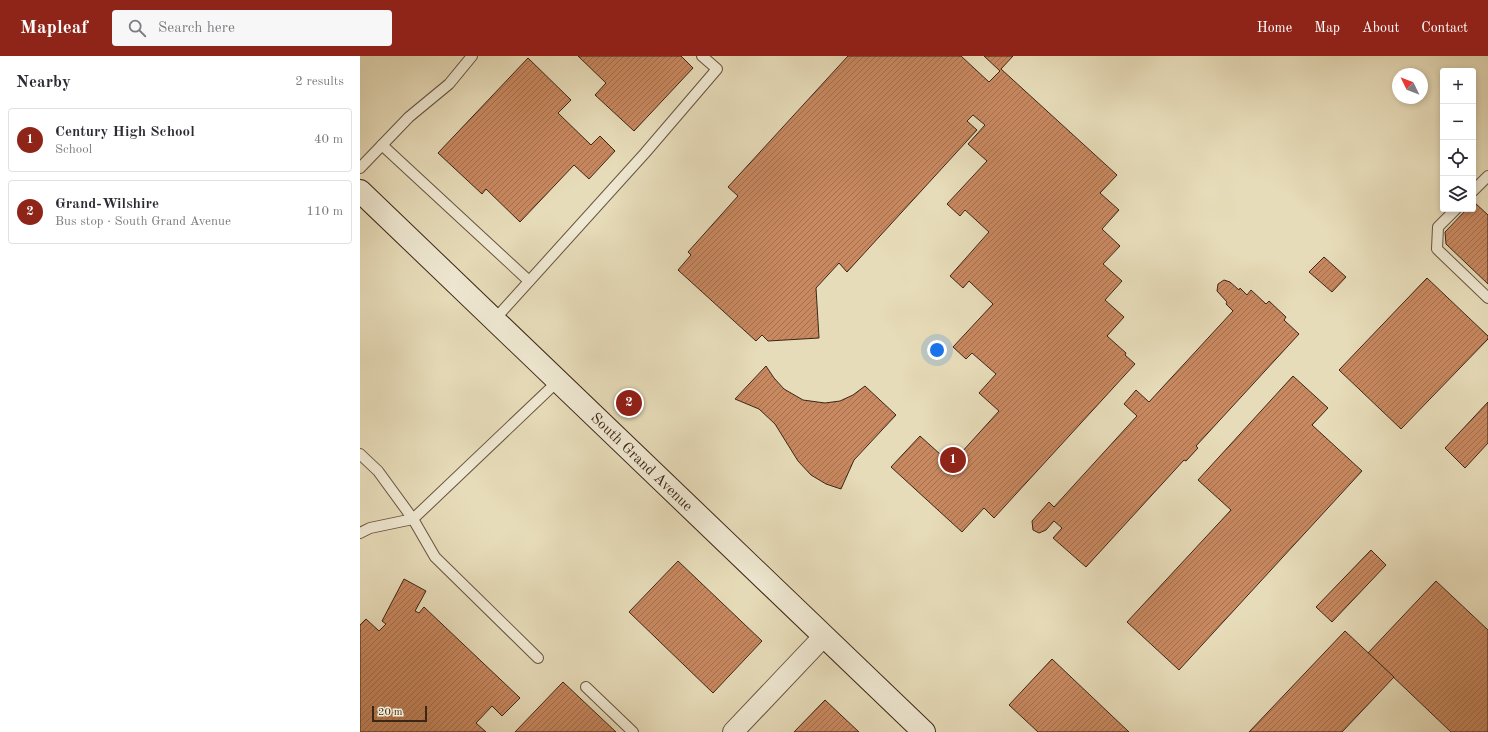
<!DOCTYPE html>
<meta charset="utf-8">
<style>
body{margin:0;font-family:"Old Standard TT",serif;background:#f7f7f7;color:#2b2b33}
.controls{position:absolute;right:12px;top:12px;display:grid;overflow:hidden;border-radius:4px;box-shadow:0 2px 6px #0003}
.controls button{width:36px;height:36px;display:grid;place-items:center;padding:0;border:0;border-bottom:1px solid #e1e1e2;background:#fff;color:#2b2b33;font:20px sans-serif}
.compass{position:absolute;left:1032px;top:12px;width:36px;height:36px;border-radius:50%;background:#fff;box-shadow:0 2px 6px #0003;rotate:313deg}
.scale{position:absolute;left:12px;bottom:10px;width:55px;box-sizing:border-box;padding-left:4px;border:2px solid #3c2616;border-top:0;font-size:11px;line-height:14px;white-space:nowrap;color:#3c2616;-webkit-text-stroke:3px #efe8d2;paint-order:stroke}
.you{position:absolute;left:577px;top:294px;width:14px;height:14px;margin:-10px;border:3px solid #fff;border-radius:50%;background:#1a73e8;box-shadow:0 0 0 6px #1a73e833}
.badge{display:grid;place-items:center;width:26px;height:26px;border-radius:50%;background:#8f2418;color:#fff;font-size:13px;font-weight:700}
.pin{position:absolute;translate:-50% -50%;border:2px solid #fff;box-shadow:0 1px 4px #0006}
.list{margin:0;padding:0;list-style:none}
h2{display:flex;justify-content:space-between;align-items:center;height:52px;margin:0;padding:0 16px;font-size:17px}
h2 small{font-size:13px;font-weight:400;color:#7c7c81}
.list li{display:grid;grid-template-columns:26px 1fr auto;gap:12px;align-items:center;box-sizing:border-box;height:64px;margin:0 8px 8px;padding:0 8px;border:1px solid #e1e1e2;border-radius:4px}
.list b{display:block;font-size:15px;white-space:nowrap}
.list p{margin:0;font-size:13px;white-space:nowrap;color:#7c7c81}
.list em{font-size:13px;font-style:normal;color:#7c7c81}
.icon{flex:none;width:22px;height:22px;fill:none;stroke:currentColor;stroke-width:2;stroke-linecap:round;stroke-linejoin:round}
.map{position:relative;flex:none;width:1128px;height:676px;overflow:hidden}
header{display:flex;align-items:center;gap:24px;box-sizing:border-box;height:56px;padding:0 20px;background:#8f2418;color:#fff}
header strong{font-size:19px}
nav{display:flex;gap:22px;margin-inline-start:auto;font-size:14px}
.search{width:280px;height:36px;background:#f7f7f7;display:flex;align-items:center;gap:10px;box-sizing:border-box;padding:0 14px;border-radius:4px;color:#7c7c81;font-size:15px}
main{display:flex}
aside{flex:1;background:#fff}
.map>svg:first-child{display:block}
.building{fill:url(#building-hatch);stroke:#3c2616}
.lines{fill:none;stroke-linecap:round;stroke-linejoin:round}
.lane-casing{stroke:#67543f;stroke-width:12}
.street-casing{stroke:#67543f;stroke-width:22}
.secondary-casing{stroke:#3c2616;stroke-width:24}
.lane{stroke:#efe8d2;stroke-width:10}
.street{stroke:#efe8d2;stroke-width:20}
.secondary{stroke:#efe8d2;stroke-width:22}
.labels{text-anchor:middle;stroke-width:3.5;stroke-linejoin:round;paint-order:stroke}
.street-label{font-size:15px;fill:#3c2616;stroke:#efe8d2}
</style>
<header>
<strong>Mapleaf</strong>
<div class="search"><svg class="icon" aria-label="search" viewBox="0 0 24 24"><circle cx="10" cy="10" r="6"/><path d="M15 15l6 6"/></svg>Search here</div>
<nav><a>Home</a><a>Map</a><a>About</a><a>Contact</a></nav>
</header>
<main>
<aside>
<h2>Nearby<small>2 results</small></h2>
<ul class="list">
<li><span class="badge">1</span><div><b>Century High School</b><p>School</p></div><em>40 m</em></li>
<li><span class="badge">2</span><div><b>Grand-Wilshire</b><p>Bus stop · South Grand Avenue</p></div><em>110 m</em></li>
</ul>
</aside>
<div class="map">
<svg width="1128" height="676" viewBox="0 0 1128 676">
<defs>
<pattern id="building-hatch" width="6" height="6" patternUnits="userSpaceOnUse"><rect width="6" height="6" fill="#c88860"/><path d="M-1 1l2-2M0 6l6-6M5 7l2-2" fill="none" stroke="#a46f4e"/></pattern>
</defs>
<rect width="100%" height="100%" fill="#e7dcb9"/>
<filter id="stains"><feTurbulence type="fractalNoise" baseFrequency=".005" numOctaves="4"/><feColorMatrix values="0 0 0 0 .2 0 0 0 0 .09 0 0 0 0 .02 0 0 0 .5 -.17"/></filter>
<radialGradient id="worn" r=".72"><stop offset=".6" stop-color="#630" stop-opacity="0"/><stop offset="1" stop-color="#630" stop-opacity=".3"/></radialGradient>
<!-- building -->
<g class="building">
<polygon points="218,0 321,0 333,12 274,75 235,39 246,27"/>
<polygon points="488,0 601,0 629,26 640,15 624,0 653,0 641,13 757,119 740,137 759,154 742,173 760,190 743,208 762,225 745,244 764,261 747,280 766,297 765,299 775,308 634,462 624,452 602,476 531,411 560,380 591,408 639,355 619,337 636,318 612,297 606,303 593,291 633,248 609,225 603,232 590,220 629,176 605,154 600,160 587,148 627,105 608,88 625,69 613,59 607,65 617,74 487,216 479,207 456,232 459,282 408,285 402,279 396,285 318,214 331,199 328,196 378,140 368,131"/>
<polygon points="168,2 211,44 198,57 231,89 240,80 255,95 229,123 214,109 160,166 126,133 122,138 78,97"/>
<polygon points="1114,146 1128,159 1128,228 1086,188 1085,176 1107,153 1113,153"/>
<polygon points="964,201 986,221 972,236 949,216"/>
<polygon points="1067,222 1128,280 1128,283 1041,373 979,314"/>
<polygon points="864,224 870,226 879,234 880,232 887,239 891,234 906,248 909,245 926,261 924,264 939,278 836,390 838,392 826,405 824,404 726,511 693,482 702,472 694,465 686,474 679,477 673,474 672,465 689,446 694,451 777,360 764,348 776,334 789,346 873,255 866,248 867,246 857,235 858,228"/>
<polygon points="406,310 414,322 424,333 443,344 465,347 480,345 493,339 505,330 536,359 494,404 481,433 466,428 451,419 438,405 415,368 399,353 375,343"/>
<polygon points="933,320 968,352 952,369 1002,415 819,614 767,566 871,454 838,424"/>
<polygon points="1128,346 1128,387 1105,412 1085,392"/>
<polygon points="1011,494 1026,509 972,566 956,551"/>
<polygon points="318,505 402,585 353,637 269,556"/>
<polygon points="44,523 66,535 55,555 59,557 64,551 160,642 142,660 132,650 116,667 126,676 0,676 0,569 6,563 19,575 26,568 22,565"/>
<polygon points="1076,525 1128,574 1128,676 1091,676 1008,597"/>
<polygon points="985,575 1034,621 982,676 889,676"/>
<polygon points="692,603 769,676 678,676 649,649"/>
<polygon points="203,626 256,676 155,676"/>
<polygon points="465,644 499,676 434,676"/>
</g>
<g class="lines">
<!-- lane casing -->
<g class="lane-casing">
<g id="lane">
<polyline points="22,89 169,225"/>
<polyline points="0,112 49,61 89,28 112,0"/>
<polyline points="1113,135 1128,120"/>
<polyline points="1096,153 1078,171 1077,193 1128,242"/>
<polyline points="135,263 285,97 357,13 342,0"/>
<polyline points="0,398 18,415 53,463 75,501 178,602"/>
<polyline points="0,477 10,472 53,463 198,325"/>
<polyline points="226,631 273,676"/>
</g>
</g>
<!-- street casing -->
<g class="street-casing">
<polyline id="street" points="373,676 464,580"/>
</g>
<!-- secondary casing -->
<g class="secondary-casing">
<g id="secondary">
<path id="s1" d="M0 135 564 676"/>
</g>
</g>
<!-- lane -->
<use href="#lane" class="lane"/>
<!-- street -->
<use href="#street" class="street"/>
<!-- secondary -->
<use href="#secondary" class="secondary"/>
</g>
<g class="labels">
<!-- street labels -->
<g class="street-label">
<text dy="5" stroke="none"><textPath href="#s1" startOffset="391">South Grand Avenue</textPath></text>
</g>
</g>
<rect width="100%" height="100%" filter="url(#stains)"/>
<rect width="100%" height="100%" fill="url(#worn)"/>
</svg>
<div class="controls">
<button>+</button>
<button>−</button>
<button><svg class="icon" aria-label="locate" viewBox="0 0 24 24"><circle cx="12" cy="12" r="6"/><path d="M12 2v4M12 18v4M2 12h4M18 12h4"/></svg></button>
<button><svg class="icon" aria-label="layers" viewBox="0 0 24 24"><path d="M12 4l9 5-9 5-9-5zM3 14l9 5 9-5"/></svg></button>
</div>
<svg class="compass" viewBox="-18 -18 36 36"><path d="M0-13l5 13h-10z" fill="#e53935"/><path d="M0 13l5-13h-10z" fill="#7c7c81"/></svg>
<div class="scale">20 m</div>
<div class="you"></div>
<div class="pin badge" style="left:593px;top:404px">1</div>
<div class="pin badge" style="left:269px;top:347px">2</div>
</div>
</main>
